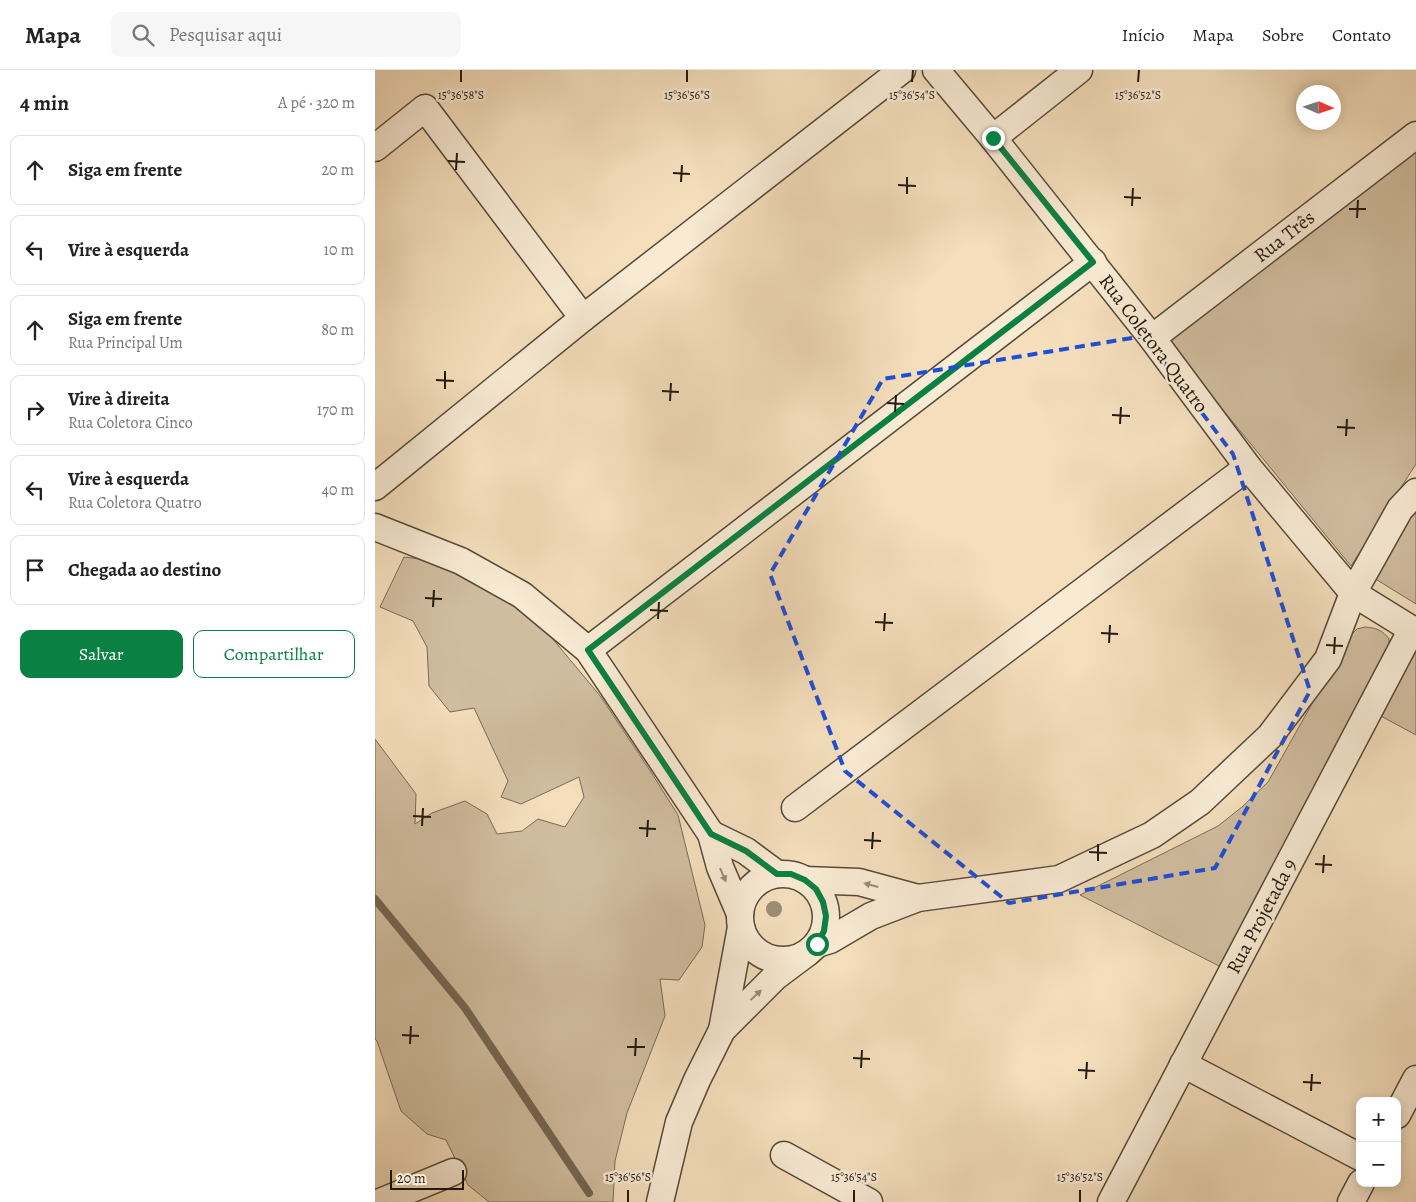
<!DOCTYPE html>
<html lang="pt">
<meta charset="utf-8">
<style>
body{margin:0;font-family:Alegreya,serif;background:#f6f6f6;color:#222}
.controls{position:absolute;right:15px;bottom:15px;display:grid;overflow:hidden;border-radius:10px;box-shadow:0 2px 12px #0003}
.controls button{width:45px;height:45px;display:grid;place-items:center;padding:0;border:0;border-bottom:1px solid #e0e0e0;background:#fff;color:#222;font:25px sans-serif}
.compass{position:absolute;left:921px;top:15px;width:45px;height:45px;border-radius:50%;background:#fff;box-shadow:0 2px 12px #0003;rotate:93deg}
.scale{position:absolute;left:15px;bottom:12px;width:74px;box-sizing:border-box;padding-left:5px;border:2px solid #22190f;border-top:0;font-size:14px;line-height:18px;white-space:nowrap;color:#22190f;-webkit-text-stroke:4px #f8ead3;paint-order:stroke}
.stop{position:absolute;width:15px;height:15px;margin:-11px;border:4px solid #0b8043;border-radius:50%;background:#fff}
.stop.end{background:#0b8043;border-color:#fff;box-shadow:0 1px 5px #0008}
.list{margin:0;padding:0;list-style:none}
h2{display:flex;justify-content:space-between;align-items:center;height:65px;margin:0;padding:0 20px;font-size:21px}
h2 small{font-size:16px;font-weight:400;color:#767676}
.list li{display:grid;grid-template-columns:32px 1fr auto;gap:15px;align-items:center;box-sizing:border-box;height:70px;margin:0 10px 10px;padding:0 10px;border:1px solid #e0e0e0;border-radius:10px}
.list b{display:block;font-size:19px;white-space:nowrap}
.list p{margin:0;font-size:16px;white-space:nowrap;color:#767676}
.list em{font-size:16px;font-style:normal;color:#767676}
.actions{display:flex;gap:10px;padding:15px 20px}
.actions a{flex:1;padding:11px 0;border:1px solid #0b8043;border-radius:10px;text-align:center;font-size:18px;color:#0b8043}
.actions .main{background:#0b8043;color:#fff}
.icon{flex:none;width:28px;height:28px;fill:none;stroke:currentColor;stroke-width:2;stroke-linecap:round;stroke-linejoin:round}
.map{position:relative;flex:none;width:1041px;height:1132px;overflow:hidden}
header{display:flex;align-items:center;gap:30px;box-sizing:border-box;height:70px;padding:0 25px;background:#fff;border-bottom:1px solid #e0e0e0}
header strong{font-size:24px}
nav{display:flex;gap:28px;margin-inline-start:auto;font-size:18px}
.search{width:350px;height:45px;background:#f6f6f6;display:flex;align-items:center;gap:12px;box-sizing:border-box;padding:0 18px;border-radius:10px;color:#767676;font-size:19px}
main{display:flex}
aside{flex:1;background:#fff}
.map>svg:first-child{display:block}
.green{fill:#d0bd9f;stroke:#796b57}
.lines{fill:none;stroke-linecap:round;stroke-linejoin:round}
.stream{stroke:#756753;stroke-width:8}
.street-casing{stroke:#564a3a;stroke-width:29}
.street{stroke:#f8ead3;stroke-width:26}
.tree{fill:#9d8d74}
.oneway{fill:#988c7b}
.route{stroke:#0b8043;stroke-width:6}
.marked{fill:none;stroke:#1d4ed8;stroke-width:4;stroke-dasharray:10 6;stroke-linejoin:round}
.ticks{fill:none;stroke:#22190f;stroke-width:2}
.labels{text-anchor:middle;stroke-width:5;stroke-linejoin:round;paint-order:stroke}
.street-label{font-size:20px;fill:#22190f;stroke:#f8ead3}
.ticks-label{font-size:12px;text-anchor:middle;fill:#22190f;stroke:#f8ead3;stroke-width:5;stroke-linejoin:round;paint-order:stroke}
</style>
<header>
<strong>Mapa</strong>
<div class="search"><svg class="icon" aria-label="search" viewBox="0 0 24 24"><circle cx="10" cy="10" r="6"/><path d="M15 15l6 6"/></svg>Pesquisar aqui</div>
<nav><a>Início</a><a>Mapa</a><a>Sobre</a><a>Contato</a></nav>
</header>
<main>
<aside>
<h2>4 min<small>A pé · 320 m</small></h2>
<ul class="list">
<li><svg class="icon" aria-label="ahead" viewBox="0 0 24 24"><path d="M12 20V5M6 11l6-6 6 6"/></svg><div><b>Siga em frente</b></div><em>20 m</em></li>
<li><svg class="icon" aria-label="left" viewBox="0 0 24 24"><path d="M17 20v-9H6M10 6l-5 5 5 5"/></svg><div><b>Vire à esquerda</b></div><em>10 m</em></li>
<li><svg class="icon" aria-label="ahead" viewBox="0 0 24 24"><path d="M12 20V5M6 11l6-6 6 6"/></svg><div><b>Siga em frente</b><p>Rua Principal Um</p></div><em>80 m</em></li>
<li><svg class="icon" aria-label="right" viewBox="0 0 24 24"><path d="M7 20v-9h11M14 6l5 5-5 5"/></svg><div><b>Vire à direita</b><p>Rua Coletora Cinco</p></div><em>170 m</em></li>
<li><svg class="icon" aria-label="left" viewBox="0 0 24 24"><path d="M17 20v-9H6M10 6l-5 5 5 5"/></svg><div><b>Vire à esquerda</b><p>Rua Coletora Quatro</p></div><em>40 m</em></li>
<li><svg class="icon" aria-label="arrive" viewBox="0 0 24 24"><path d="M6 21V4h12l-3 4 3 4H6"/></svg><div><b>Chegada ao destino</b></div></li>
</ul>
<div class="actions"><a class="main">Salvar</a><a>Compartilhar</a></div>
</aside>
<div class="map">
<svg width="1041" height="1132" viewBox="0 0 1041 1132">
<rect width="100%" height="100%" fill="#f4debc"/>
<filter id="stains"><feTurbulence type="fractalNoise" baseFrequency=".004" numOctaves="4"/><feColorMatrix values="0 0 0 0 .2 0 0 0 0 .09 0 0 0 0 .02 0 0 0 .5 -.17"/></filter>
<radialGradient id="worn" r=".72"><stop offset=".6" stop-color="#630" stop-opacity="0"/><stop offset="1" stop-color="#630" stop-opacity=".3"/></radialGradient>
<!-- green -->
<g class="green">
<polygon points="1041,79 1041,394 976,496 793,273"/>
<polygon points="1041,426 1041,534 994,505"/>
<polygon points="29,487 53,490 122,521 162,550 226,627 276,702 303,745 330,855 327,877 304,910 285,909 290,946 252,1043 240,1091 238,1132 114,1132 93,1115 71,1070 52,1064 26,1041 2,971 0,969 0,669 41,724 40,754 57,743 90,731 112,744 122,764 147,761 163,749 190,757 209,727 204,707 146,734 126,727 133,711 99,638 75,642 54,616 52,577 38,551 5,537"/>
<path d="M990 557C1002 558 1007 560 1014 569V577L846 897 705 825 843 756 867 737 893 712 975 566 982 559Z"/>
<polygon points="1041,579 1041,665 991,638"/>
</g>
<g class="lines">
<!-- stream -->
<polyline class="stream" points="0,829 90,938 214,1123"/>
<!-- street casing -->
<g class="street-casing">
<g id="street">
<polyline points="561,0 618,68 777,268 873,397 978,523 1041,562"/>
<polyline points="618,68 704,0"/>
<polyline points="0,78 50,38 208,248"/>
<polyline points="777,268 1041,65"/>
<polyline points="0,417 208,248 527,0"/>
<polyline points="0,457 86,491 147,525 213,580 336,764 345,797 365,844"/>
<polyline points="213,580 718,192"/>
<polyline points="420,738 873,397"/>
<polyline points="336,764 371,781 402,804"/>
<circle cx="408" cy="847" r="43"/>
<polyline points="430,810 484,812 543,828"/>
<polyline points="442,874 455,870 496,846 543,828 684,809 777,765 825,732 895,666 953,589 978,523 1025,439 1041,422"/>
<polyline points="347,960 366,857"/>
<polyline points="808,994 985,1087"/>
<polyline points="1022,1045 1041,1009"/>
<polyline points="409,1085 494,1132"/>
<polyline points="5,1132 78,1102"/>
<polyline points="285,1132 304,1052 322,1010 347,960 400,907 432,883"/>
<polyline points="736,1132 1037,559"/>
<polyline points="976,1132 986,1113"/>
</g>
</g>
<!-- street -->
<use href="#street" class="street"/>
</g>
<!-- trees -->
<circle class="tree" cx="399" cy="839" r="8"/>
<!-- one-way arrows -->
<defs><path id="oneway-solid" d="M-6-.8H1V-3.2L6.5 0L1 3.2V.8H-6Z" transform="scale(1.25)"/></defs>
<g class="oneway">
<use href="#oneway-solid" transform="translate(348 805) rotate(66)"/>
<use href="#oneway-solid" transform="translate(496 815) rotate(-165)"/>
<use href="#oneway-solid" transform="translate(381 925) rotate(-43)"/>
</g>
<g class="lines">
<!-- route -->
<polyline class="route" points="442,874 449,861 451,846 448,832 441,819 430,810 416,804 402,804 371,781 336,764 213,580 718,192 618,68"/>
</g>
<!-- marked area -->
<path class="marked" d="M769 266 858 384 935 621 840 798 634 833 470 701 395 504 508 309Z"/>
<!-- ticks -->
<path class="ticks" d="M86 12V0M312 12V0M537 12 538 0M763 12 764 0M73 91 90 92M81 100 82 83M298 103 315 104M306 112 307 95M523 115 541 116M532 124V107M749 127 766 128M757 136 758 118M974 139H991M982 148 983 130M61 310 79 311M70 319V301M287 321 304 322M295 331 296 313M512 333 529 334M520 342 521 325M737 345 755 346M745 354 746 337M962 357 980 358M971 366 972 349M50 528 67 529M58 537 59 520M275 540 293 541M283 549 284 532M500 552 518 553M509 561 510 543M726 563 743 564M734 573 735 555M951 575 968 576M959 584 960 567M38 746 56 747M47 756 48 738M264 758 281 759M272 767 273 750M489 770 506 771M497 779 498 762M714 782 732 783M723 791V774M940 794 957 795M948 803 949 785M27 965 44 966M35 974 36 956M252 977H270M260 986 261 968M478 988 495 989M486 998 487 980M703 1000 720 1001M711 1009 712 992M928 1012 946 1013M936 1021 937 1004M253 1132V1120M479 1132V1120M705 1132V1120"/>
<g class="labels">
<!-- street labels -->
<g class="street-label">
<text transform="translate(909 166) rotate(-38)" y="7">Rua Três</text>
<text transform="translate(779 273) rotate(53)" y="7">Rua Coletora Quatro</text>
<text transform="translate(886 846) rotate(-62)" y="7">Rua Projetada 9</text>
</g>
</g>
<g class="ticks-label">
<text x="86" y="29">15°36'58"S</text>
<text x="312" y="29">15°36'56"S</text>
<text x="537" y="29">15°36'54"S</text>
<text x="763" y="29">15°36'52"S</text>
<text x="253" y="1111">15°36'56"S</text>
<text x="479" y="1111">15°36'54"S</text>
<text x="705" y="1111">15°36'52"S</text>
</g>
<rect width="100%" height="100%" filter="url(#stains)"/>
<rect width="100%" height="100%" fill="url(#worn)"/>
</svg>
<div class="controls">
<button>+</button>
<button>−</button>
</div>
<svg class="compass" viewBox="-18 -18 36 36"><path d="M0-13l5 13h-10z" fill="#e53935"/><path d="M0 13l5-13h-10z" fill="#767676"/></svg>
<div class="scale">20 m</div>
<div class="stop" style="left:442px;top:874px"></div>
<div class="stop end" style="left:618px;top:68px"></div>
</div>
</main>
